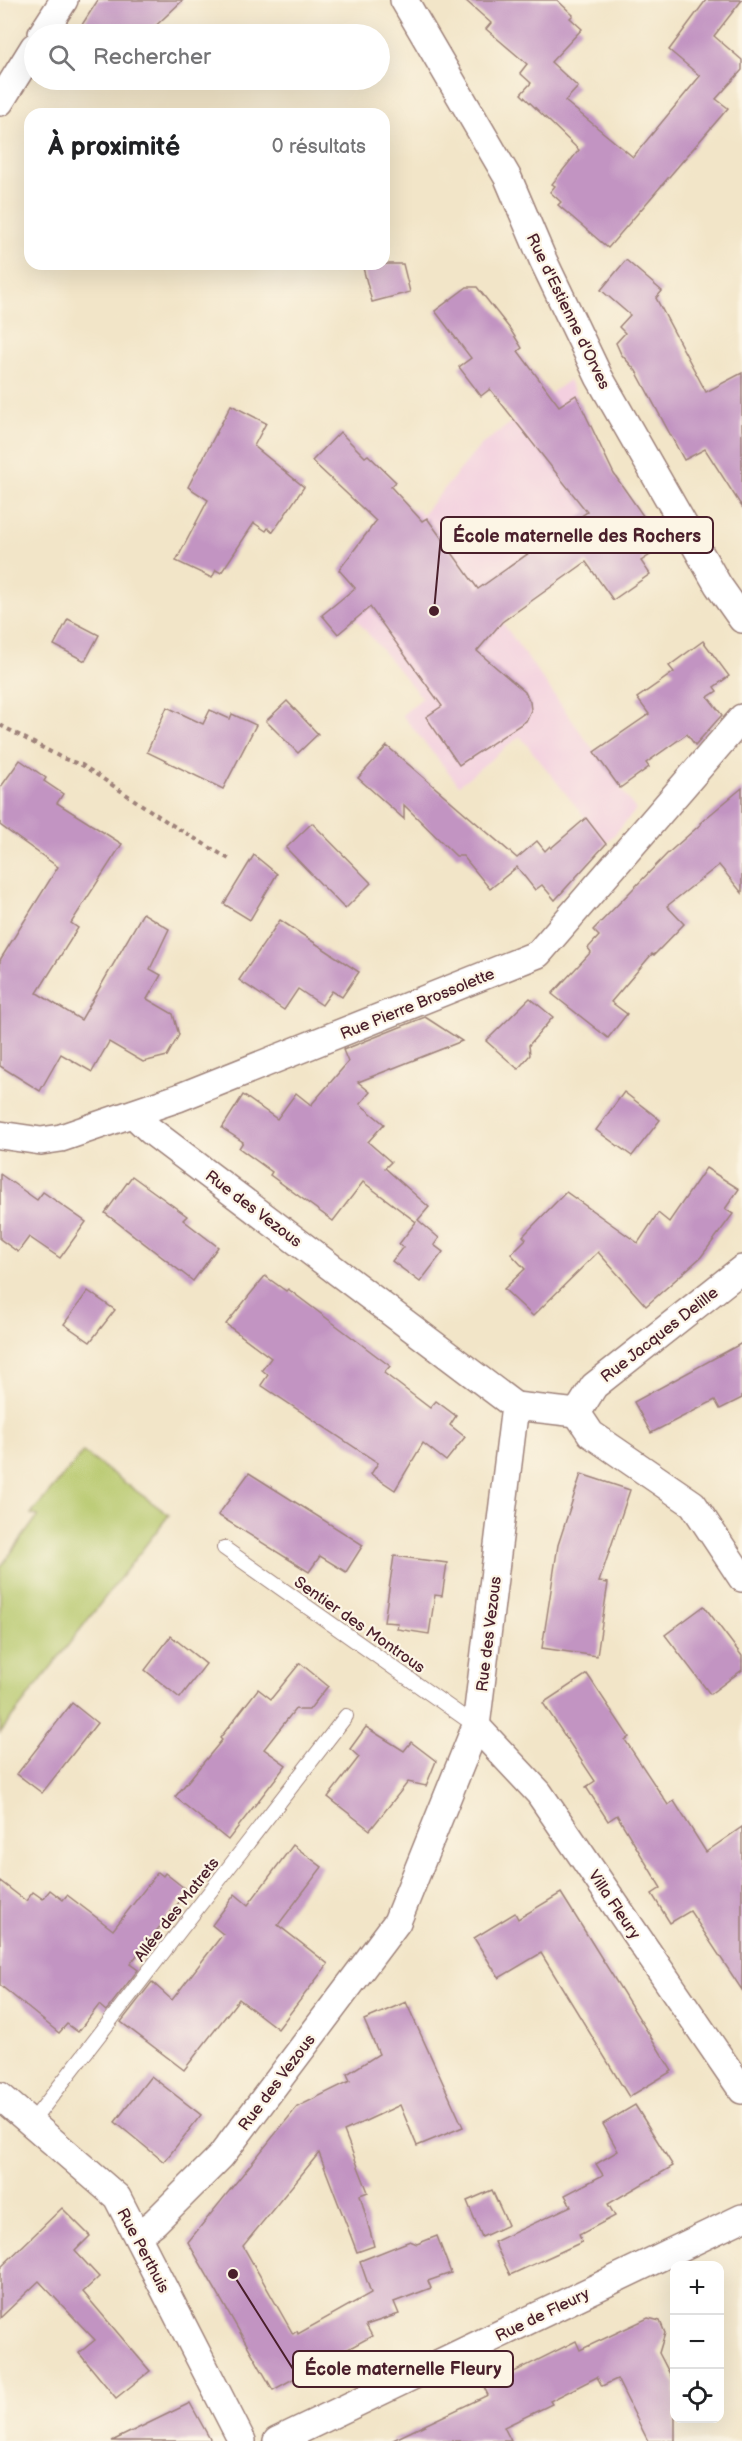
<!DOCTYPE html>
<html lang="fr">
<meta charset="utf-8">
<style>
body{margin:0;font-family:"Balsamiq Sans",sans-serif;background:#f6f6f6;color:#202124}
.controls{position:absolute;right:18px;bottom:18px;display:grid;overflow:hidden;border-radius:12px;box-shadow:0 6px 24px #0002}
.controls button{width:54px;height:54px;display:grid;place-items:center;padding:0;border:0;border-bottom:2px solid #e0e0e0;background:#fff;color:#202124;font:30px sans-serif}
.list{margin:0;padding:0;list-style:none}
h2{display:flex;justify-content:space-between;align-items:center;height:78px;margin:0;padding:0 24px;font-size:26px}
h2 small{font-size:20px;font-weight:400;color:#757577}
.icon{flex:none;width:33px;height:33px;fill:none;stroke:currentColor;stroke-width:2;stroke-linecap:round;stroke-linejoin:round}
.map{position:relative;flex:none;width:742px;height:2441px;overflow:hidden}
.search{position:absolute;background:#fff;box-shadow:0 6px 24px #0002;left:24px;top:24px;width:366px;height:66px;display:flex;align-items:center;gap:15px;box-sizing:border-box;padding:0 21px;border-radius:33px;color:#757577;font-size:22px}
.panel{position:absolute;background:#fff;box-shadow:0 6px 24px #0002;left:24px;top:108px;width:366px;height:162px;border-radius:18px}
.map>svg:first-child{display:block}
.built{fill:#f3cfdf}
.green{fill:#b5c76a;stroke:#80734a;stroke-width:1.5}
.building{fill:#c294c2}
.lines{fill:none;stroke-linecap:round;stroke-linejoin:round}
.service-casing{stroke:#9e827a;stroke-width:16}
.minor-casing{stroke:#9e827a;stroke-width:30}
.path{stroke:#9e827a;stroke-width:4;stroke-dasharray:4.5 4.5;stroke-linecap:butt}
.service{stroke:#fff;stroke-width:14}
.minor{stroke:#fff;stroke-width:27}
.labels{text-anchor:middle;stroke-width:4.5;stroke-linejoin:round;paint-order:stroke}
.street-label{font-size:16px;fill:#4a1f2b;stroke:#fcf5e5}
.leader{fill:none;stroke:#4a1f2b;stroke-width:2}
.callout-dot{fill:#4a1f2b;stroke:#fcf5e5;stroke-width:2}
.callout{fill:#fcf5e5;stroke:#4a1f2b;stroke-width:2}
.callout-label{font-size:18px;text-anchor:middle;font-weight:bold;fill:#4a1f2b}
</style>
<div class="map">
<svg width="742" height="2441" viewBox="0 0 742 2441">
<rect width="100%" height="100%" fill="#fcf5e5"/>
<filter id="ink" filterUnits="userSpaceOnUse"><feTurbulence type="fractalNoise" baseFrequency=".0167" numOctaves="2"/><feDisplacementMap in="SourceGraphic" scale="12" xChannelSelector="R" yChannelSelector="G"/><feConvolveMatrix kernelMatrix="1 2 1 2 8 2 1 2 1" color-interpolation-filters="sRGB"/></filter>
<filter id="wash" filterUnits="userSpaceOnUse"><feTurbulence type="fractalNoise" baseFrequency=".008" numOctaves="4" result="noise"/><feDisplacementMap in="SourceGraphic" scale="24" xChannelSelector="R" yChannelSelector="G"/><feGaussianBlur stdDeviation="1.35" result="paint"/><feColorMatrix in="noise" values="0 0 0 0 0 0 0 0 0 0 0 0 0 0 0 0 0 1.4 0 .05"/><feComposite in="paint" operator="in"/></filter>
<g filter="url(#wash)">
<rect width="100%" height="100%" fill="#f2e5c8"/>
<!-- built -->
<polygon class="built" points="569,380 614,474 646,520 502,622 636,810 606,844 520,736 459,785 402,715 422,698 340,600 375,545 415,508 423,514 481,445"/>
<!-- green -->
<polygon class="green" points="83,1452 169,1515 0,1733 0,1568 38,1516 31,1514"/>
<g id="blocks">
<!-- building -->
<g class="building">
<polygon points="98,0 183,0 147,34 76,34"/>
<polygon points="465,0 557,0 573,15 570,18 582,29 551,62 578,87 565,101 633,157 700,76 669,50 706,0 742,0 714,36 742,60 742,70 716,99 728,108 608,248 558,205 561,202 550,192 555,186 552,184 579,150 521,94 531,83 520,73 527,64 486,29 491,23"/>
<polygon points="626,260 662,291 656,298 706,392 742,373 742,507 705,449 684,460 636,371 621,354 616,343 625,333 619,327 630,315 601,290"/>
<polygon points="362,264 403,264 410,292 372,302"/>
<polygon points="467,287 477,287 510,329 522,348 518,351 559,406 576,395 614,474 646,520 633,530 650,555 641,561 650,574 613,600 586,562 502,622 477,651 525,692 530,702 531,710 526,721 459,765 426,717 442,706 370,607 338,634 322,615 355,588 339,570 376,521 312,461 340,432 365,457 368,455 396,482 391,487 422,521 427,518 478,589 587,512 490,389 481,396 459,367 471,358 435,311"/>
<polygon points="231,405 266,423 254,446 304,487 273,532 268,528 266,531 254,523 221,573 216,570 212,578 176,561 208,500 188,487"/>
<polygon points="68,619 99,635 85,661 54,645"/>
<polygon points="703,641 729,676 714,687 717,691 708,697 722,715 695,745 687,734 646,763 649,767 620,788 594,752 649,714 637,698 674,672 669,666"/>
<polygon points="287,701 318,734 298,753 266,721"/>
<polygon points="167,707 203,724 210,710 230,719 232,714 256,725 223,789 147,752"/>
<polygon points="387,746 517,858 537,841 545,851 550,846 551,848 586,818 606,844 555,900 542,885 535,890 517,867 490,889 463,856 456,856 404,805 404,819 358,778"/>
<polygon points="20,760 46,778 44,781 63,794 57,803 122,844 71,923 78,928 37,993 81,1020 143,913 169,929 150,969 161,975 147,999 173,1014 179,1035 167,1056 143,1062 109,1042 92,1072 61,1054 40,1091 0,1066 0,960 58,867 0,825 0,788"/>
<polygon points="742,788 742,893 719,865 667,906 684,924 654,955 652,954 611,1002 627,1014 608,1038 552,994 591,952 588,948 599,936 593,930 667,854 701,824 700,823"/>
<polygon points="312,823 371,883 345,909 286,848"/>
<polygon points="254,855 277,874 250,920 224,904"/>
<polygon points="280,920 359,972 342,997 332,991 322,1005 298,989 284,1010 239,980"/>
<polygon points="530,998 553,1017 529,1045 530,1055 518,1069 486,1041"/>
<polygon points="425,1017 462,1041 358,1082 370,1092 360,1104 384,1124 368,1142 391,1162 385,1168 429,1207 418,1220 439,1238 434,1245 443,1252 420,1282 392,1261 403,1247 399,1244 416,1222 363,1182 333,1221 270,1175 272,1172 239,1148 243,1142 222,1128 243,1095 277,1119 296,1093 311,1105 348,1062 343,1050"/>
<polygon points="624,1092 660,1120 632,1156 596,1130"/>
<polygon points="706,1168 739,1189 725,1209 733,1214 701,1257 646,1306 598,1252 533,1316 504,1289 525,1269 511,1254 526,1239 523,1236 566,1192 638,1243 658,1213 669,1222"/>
<polygon points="0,1174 37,1200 43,1192 86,1222 60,1258 29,1237 18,1252 0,1239"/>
<polygon points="132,1176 187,1216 183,1220 218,1247 193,1281 105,1213"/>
<polygon points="265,1276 286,1291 288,1289 390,1366 384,1373 430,1408 436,1401 456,1416 450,1425 465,1437 446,1461 423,1443 395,1490 371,1474 378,1463 261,1385 268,1375 262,1370 271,1358 226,1324"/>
<polygon points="88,1291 115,1310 90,1342 64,1324"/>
<polygon points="742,1343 742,1398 720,1409 715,1400 651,1433 634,1402"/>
<polygon points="249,1473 363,1545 346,1572 320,1556 309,1572 218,1515"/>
<polygon points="581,1474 630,1490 599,1582 608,1583 597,1656 542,1648 558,1545"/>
<polygon points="394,1556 447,1563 442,1596 435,1595 429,1634 397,1629 398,1623 384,1622"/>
<polygon points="704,1606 742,1656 742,1670 710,1694 665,1635"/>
<polygon points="171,1636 206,1664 180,1698 145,1670"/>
<polygon points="300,1663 328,1686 309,1710 299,1710 296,1708 264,1749 286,1765 228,1840 175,1797 222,1740 220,1738 258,1689 271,1699"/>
<polygon points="587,1674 629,1737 625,1740 668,1805 674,1801 706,1852 742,1827 742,1990 690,1911 670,1923 652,1894 661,1888 617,1815 608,1821 586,1787 595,1781 543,1703"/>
<polygon points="72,1703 97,1723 42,1793 17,1774"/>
<polygon points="366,1727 404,1751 411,1742 436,1761 426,1786 408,1782 370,1830 328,1797 359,1757 350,1749"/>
<polygon points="293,1845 322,1867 278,1925 328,1964 278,2029 239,1999 184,2070 121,2022 152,1982 172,2000 223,1934 212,1925 235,1894 248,1905"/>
<polygon points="158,1872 163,1876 165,1873 188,1891 130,1964 138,1970 106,2011 99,2005 78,2032 67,2024 59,2033 0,1985 0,1881 26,1901 33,1892 43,1899 50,1890 63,1900 67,1895 113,1930"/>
<polygon points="561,1893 672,2071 629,2097 541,1953 499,1978 474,1938 515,1913 518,1919"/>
<polygon points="406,2002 463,2127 417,2146 400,2105 344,2131 368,2192 360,2195 374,2246 357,2252 319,2153 243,2246 293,2334 297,2331 298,2334 371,2293 360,2261 410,2241 417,2244 437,2236 451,2273 428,2281 431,2288 394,2302 399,2314 366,2325 372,2336 273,2390 188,2242 297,2107 350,2081 347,2074 379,2054 364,2020"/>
<polygon points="151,2076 201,2115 164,2162 115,2122"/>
<polygon points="635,2105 673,2166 608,2204 615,2216 579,2235 582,2242 510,2275 494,2242 571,2206 565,2195 603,2175 596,2164 618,2151 603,2124"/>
<polygon points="492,2190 508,2225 482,2237 467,2201"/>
<polygon points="62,2208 90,2236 75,2251 99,2277 83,2292 150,2371 116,2398 79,2353 95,2340 39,2281 0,2318 0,2268"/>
<polygon points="648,2318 660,2321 665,2333 659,2353 675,2384 675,2441 648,2441 617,2379 602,2386 597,2377 550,2401 552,2404 504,2427 511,2441 391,2441 488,2395 484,2387 576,2341 580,2350"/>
<polygon points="190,2403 211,2441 112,2441"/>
</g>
</g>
</g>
<g filter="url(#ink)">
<use href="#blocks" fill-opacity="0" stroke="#9e827a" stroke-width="1.5"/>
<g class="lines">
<!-- service casing -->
<g class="service-casing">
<g id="service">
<polyline points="224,1548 476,1726"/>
<polyline points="31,2123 346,1716"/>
</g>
</g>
<!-- minor casing -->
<g class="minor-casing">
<g id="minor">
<polyline points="404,0 508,178 543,260 599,377 718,585 742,619"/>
<polyline points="42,34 64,0"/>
<polyline points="0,102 34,47"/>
<polyline points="133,1114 151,1131 515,1406 476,1726 397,1922 221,2156 155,2222 138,2235"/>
<polyline points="0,1135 41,1141 61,1138 178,1098 538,954 742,718"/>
<polyline points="515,1406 577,1413 594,1386 742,1269"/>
<polyline points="577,1413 591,1434 693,1504 742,1578"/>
<polyline points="476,1726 539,1793 742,2090"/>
<polyline points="0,2096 117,2197 242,2441"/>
<polyline points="277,2441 742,2218"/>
</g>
</g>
<!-- path -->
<polyline class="path" points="0,725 62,758 82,765 169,823 229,859"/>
<!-- service -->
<use href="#service" class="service"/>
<!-- minor -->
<use href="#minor" class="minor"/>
</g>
</g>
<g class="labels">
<!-- street labels -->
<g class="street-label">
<text transform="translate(569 311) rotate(64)" y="6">Rue d'Estienne d'Orves</text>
<text transform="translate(417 1003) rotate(-22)" y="6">Rue Pierre Brossolette</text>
<text transform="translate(254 1208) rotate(37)" y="6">Rue des Vezous</text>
<text transform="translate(659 1334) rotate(-38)" y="6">Rue Jacques Delille</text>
<text transform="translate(360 1624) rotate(35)" y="6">Sentier des Montrous</text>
<text transform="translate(488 1634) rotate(-83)" y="6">Rue des Vezous</text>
<text transform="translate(615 1904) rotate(56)" y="6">Villa Fleury</text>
<text transform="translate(176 1909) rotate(-52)" y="6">Allée des Matrets</text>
<text transform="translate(276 2082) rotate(-53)" y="6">Rue des Vezous</text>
<text transform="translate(144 2250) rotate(62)" y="6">Rue Perthuis</text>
<text transform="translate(542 2314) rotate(-26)" y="6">Rue de Fleury</text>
</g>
</g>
<!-- callouts -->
<path class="leader" d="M434 611L441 535M233 2274L293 2369"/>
<g class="callout-dot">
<circle cx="434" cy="611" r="6"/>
<circle cx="233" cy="2274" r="6"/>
</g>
<g class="callout">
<rect x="441" y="517" width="272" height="36" rx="6"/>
<rect x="293" y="2351" width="220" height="36" rx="6"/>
</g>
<g class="callout-label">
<text x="577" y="542">École maternelle des Rochers</text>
<text x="403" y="2375">École maternelle Fleury</text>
</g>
</svg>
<div class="controls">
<button>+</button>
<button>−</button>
<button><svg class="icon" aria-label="locate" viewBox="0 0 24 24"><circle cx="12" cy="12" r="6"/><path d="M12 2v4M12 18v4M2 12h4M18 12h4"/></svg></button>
</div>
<div class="search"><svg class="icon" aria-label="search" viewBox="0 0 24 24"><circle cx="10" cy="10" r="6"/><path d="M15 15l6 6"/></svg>Rechercher</div>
<section class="panel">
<h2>À proximité<small>0 résultats</small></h2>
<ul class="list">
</ul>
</section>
</div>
